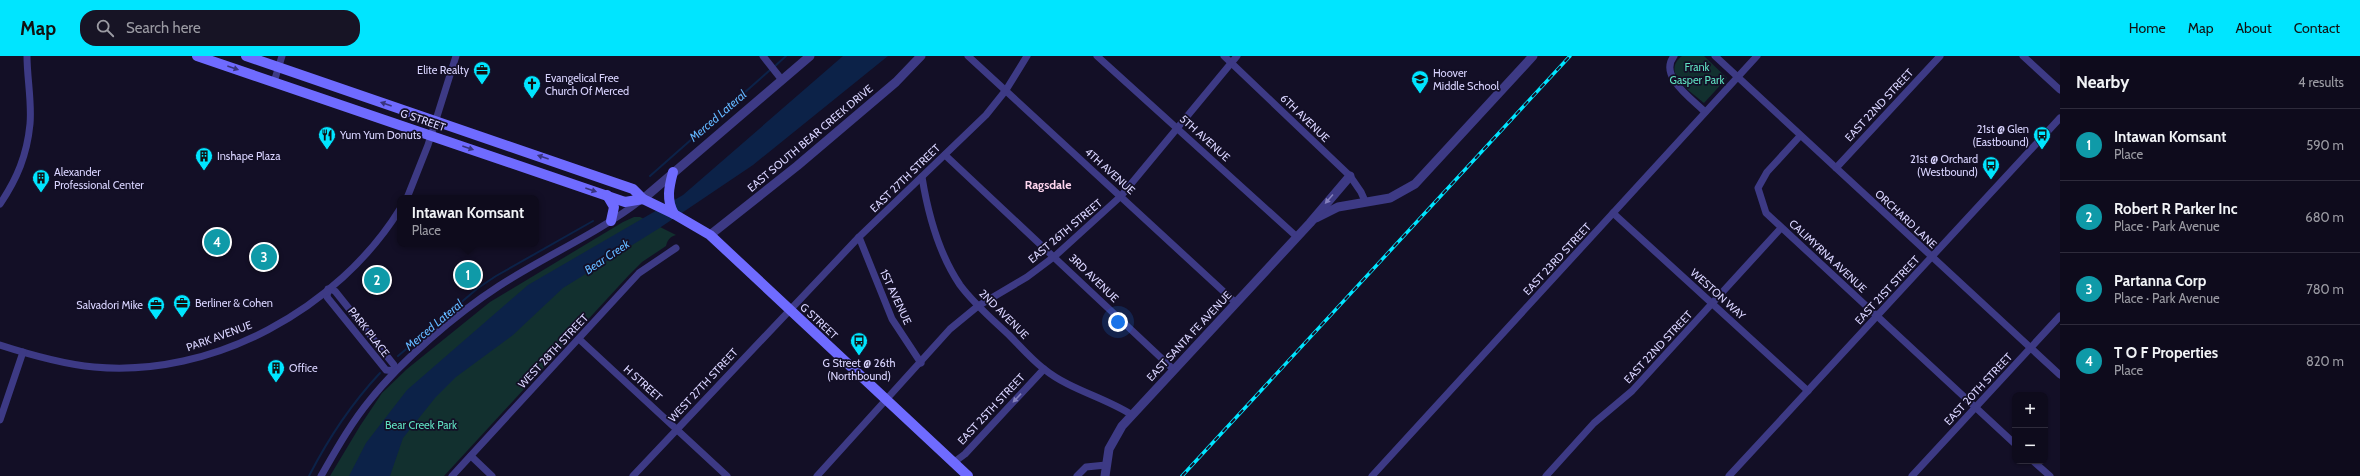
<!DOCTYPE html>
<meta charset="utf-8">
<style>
body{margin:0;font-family:Cabin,sans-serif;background:#171425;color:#f1f3f6}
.controls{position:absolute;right:12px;bottom:12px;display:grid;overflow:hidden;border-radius:8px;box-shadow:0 1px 3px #0004}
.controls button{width:36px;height:36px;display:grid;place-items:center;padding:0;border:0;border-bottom:1px solid #2e2b3b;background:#0e0b1c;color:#f1f3f6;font:20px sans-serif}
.you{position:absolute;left:1118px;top:266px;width:14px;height:14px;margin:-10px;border:3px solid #fff;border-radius:50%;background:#1a73e8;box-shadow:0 0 0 6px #1a73e833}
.badge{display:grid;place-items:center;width:26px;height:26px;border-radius:50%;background:#00e5ff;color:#fff;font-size:13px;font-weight:700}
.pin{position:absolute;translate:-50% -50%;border:2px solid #fff;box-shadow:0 1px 4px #0006}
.popup{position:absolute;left:397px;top:139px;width:142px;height:52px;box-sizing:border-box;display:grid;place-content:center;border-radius:8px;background:#0e0b1c;filter:drop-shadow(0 1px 3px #0005);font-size:13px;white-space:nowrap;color:#9b9ba3}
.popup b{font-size:15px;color:#f1f3f6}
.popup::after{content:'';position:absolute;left:50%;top:100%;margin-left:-8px;border:8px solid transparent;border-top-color:#0e0b1c}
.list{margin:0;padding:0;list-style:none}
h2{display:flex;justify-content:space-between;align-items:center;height:52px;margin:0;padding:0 16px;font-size:17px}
h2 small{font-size:13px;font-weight:400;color:#9b9ba3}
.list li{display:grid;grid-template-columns:26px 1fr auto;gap:12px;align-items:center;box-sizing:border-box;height:72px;padding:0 16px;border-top:1px solid #2e2b3b}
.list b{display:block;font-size:15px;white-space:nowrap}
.list p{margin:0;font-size:13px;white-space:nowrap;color:#9b9ba3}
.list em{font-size:13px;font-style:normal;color:#9b9ba3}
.icon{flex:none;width:22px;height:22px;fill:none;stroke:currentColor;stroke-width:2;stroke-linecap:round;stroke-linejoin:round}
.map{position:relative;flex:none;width:2060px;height:420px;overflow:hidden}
header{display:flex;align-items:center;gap:24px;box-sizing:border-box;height:56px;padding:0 20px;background:#00e5ff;color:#111}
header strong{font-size:19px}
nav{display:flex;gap:22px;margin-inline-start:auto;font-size:14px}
.search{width:280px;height:36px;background:#171425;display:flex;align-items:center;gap:10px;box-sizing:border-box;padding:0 14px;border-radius:16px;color:#9b9ba3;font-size:15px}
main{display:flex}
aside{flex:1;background:#0e0b1c}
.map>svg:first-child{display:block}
.green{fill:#12302f}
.water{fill:#0c2248}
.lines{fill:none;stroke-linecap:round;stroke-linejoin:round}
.stream{stroke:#0c2248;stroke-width:2}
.minor{stroke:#3d3a85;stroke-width:7}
.tertiary{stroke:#3d3a85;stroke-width:9}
.secondary{stroke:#6f6bff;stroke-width:10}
.rail-casing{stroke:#00e5ff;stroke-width:3.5}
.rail{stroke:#130f26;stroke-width:2;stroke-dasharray:6;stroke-linecap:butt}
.oneway{fill:#38347d}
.oneway2{fill:#837fbc}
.labels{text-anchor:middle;stroke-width:3.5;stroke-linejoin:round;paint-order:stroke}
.park-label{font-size:11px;fill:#5fe0c0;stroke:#130f26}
.poi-label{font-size:11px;fill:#d9d4ff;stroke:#130f26;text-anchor:start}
.street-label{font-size:11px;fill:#d9d4ff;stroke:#130f26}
.water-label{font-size:12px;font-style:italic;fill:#62b6ff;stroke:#130f26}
.neighbourhood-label{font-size:12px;font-weight:bold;fill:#ffd6f0;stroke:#130f26}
</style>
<header>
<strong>Map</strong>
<div class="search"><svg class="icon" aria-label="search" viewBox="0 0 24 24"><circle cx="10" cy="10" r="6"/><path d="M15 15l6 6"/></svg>Search here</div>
<nav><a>Home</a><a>Map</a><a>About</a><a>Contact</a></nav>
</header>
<main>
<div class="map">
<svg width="2060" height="420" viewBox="0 0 2060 420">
<rect width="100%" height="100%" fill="#130f26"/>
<!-- green -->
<g class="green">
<path d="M1682 0H1704L1727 22 1704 47C1692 36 1660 17 1682 0Z"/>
<path d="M634 161H640L676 179C670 181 668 183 666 190L642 206 629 219 444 420H330L360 370 382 337 407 313 490 246 623 166Z"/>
</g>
<!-- water -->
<polygon class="water" points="843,0 888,0 753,109 658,173 563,232 513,279 456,321 435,342 403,382 390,420 349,420 366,387 407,334 528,229 683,139"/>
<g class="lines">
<!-- stream -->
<g class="stream">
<polyline points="774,11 786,0"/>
<polyline points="650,120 770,14"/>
<polyline points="398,300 478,232 496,220 593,165"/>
<path d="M309 420C328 383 352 347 380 317"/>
</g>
<!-- minor -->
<g class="minor">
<polyline points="763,0 782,24"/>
<polyline points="968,0 1236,247"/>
<polyline points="1097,0 1297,181"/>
<polyline points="1224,0 1350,120 1361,136 1365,145"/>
<path d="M1674 0C1658 20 1692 43 1705 56"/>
<polyline points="1715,0 2060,319"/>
<polyline points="2023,0 2060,34"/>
<polyline points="274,26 282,0"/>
<polyline points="1800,80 1767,116 1758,132 1766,157 2015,388"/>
<polyline points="945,99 1174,314"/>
<polyline points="1836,112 1940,0"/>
<path d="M922 121C928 158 939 198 960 229 974 248 992 263 1009 279 1020 290 1031 303 1044 313 1070 334 1104 341 1132 359"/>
<polyline points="407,142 428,89 456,0"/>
<path d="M0 148C17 123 27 99 30 68 32 46 27 22 27 0"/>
<polyline points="1613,157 1808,335"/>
<polyline points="859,181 892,263 921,307"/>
<polygon points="328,233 335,235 394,309 395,315 386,314 327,241"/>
<polyline points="579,283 727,420"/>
<path d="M0 289C31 299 62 308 94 311 213 322 338 253 400 153"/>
<polyline points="0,364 23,296"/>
<polyline points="471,400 492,420"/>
<polyline points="2033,405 2050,420"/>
<polyline points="953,407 965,398 1044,313"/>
<path d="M321 420C336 394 351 367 370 344 402 304 456 258 499 230 545 200 597 178 641 144"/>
<polyline points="452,420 639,217 676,192"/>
<polyline points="633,420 859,181 986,59 1006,34 1027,0"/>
<polyline points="817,420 950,273 978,250 1027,221 1055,200 1121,140 1237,0"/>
<polyline points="1077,420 1086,411 1106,409"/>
<polyline points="1372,420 1757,0"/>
<polyline points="1546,420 1594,367 1632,335 1781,172"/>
<polyline points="1729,420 2060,62"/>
<polyline points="1912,420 2060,260"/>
</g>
<!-- tertiary -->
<g class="tertiary">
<polyline points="643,143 810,0"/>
<polyline points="1316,162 1338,151 1390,142 1415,128 1533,0"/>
<polyline points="710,179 797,110 896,26 921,0"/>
<polyline points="1105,420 1109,393 1122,370 1310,167 1350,120"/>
</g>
<!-- secondary -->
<g class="secondary">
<polyline points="197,0 625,146 643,143"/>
<polyline points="246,0 633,133 643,143 674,158 710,179 968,420"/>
<path d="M673 116C669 131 666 144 674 158"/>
<polyline points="607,139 614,151 611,165"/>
</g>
<!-- rail casing -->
<g class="rail-casing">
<polyline id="rail" points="1182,420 1570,0"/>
</g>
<!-- rail -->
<use href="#rail" class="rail"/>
</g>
<!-- one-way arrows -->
<defs><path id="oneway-solid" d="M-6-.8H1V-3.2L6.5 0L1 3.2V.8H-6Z"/></defs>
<g class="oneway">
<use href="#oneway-solid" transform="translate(233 12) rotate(19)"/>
<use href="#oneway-solid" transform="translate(386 48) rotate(-161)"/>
<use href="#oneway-solid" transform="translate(468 92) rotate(19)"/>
<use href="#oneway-solid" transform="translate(543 101) rotate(-161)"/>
<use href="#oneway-solid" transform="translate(591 134) rotate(19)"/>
</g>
<g class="oneway2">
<use href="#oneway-solid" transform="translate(1329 143) rotate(131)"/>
<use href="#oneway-solid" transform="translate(1017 342) rotate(133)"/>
</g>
<!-- icons -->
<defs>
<g id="office-pin" transform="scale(0.9)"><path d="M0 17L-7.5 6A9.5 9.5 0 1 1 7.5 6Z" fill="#00e5ff" stroke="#130f26"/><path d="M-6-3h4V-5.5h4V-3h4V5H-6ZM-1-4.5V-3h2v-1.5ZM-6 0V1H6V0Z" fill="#111"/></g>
<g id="school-pin" transform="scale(0.9)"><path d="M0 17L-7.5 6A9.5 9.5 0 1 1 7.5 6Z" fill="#00e5ff" stroke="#130f26"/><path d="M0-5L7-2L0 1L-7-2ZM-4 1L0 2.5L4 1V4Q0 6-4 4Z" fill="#111"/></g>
<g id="church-pin" transform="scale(0.9)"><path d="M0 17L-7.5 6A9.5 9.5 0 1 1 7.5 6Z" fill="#00e5ff" stroke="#130f26"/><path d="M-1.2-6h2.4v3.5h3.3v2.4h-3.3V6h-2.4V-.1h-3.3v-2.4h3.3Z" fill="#111"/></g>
<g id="restaurant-pin" transform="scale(0.9)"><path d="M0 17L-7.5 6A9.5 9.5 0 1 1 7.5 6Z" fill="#00e5ff" stroke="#130f26"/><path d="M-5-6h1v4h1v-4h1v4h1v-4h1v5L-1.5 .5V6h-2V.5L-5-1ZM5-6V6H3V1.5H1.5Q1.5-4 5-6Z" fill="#111"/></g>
<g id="bus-pin" transform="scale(0.9)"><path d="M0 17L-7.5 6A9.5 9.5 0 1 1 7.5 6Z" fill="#00e5ff" stroke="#130f26"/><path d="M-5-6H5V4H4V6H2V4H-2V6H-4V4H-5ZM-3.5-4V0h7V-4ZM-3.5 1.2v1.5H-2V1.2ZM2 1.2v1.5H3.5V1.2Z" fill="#111"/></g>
<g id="building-pin" transform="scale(0.9)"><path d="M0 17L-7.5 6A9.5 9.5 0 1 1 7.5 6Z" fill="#00e5ff" stroke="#130f26"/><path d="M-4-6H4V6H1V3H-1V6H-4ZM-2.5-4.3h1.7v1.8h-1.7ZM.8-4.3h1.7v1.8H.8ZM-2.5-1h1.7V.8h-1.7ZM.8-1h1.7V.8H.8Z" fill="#111"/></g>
</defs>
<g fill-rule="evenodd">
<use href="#office-pin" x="482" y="14"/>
<use href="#school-pin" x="1420" y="23"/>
<use href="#church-pin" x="532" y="28"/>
<use href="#restaurant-pin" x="327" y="79"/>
<use href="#bus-pin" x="2042" y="79"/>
<use href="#building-pin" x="204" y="100"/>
<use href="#bus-pin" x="1991" y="109"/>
<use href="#building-pin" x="41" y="122"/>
<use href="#office-pin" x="182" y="247"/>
<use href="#office-pin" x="156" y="249"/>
<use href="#bus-pin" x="859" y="285"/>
<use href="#building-pin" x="276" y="312"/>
</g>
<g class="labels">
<!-- park labels -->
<g class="park-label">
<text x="1697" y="15">Frank<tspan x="1697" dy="13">Gasper Park</tspan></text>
<text x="421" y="373">Bear Creek Park</text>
</g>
<!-- poi labels -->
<g class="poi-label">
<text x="469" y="18" text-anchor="end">Elite Realty</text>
<text x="1433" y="21">Hoover<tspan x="1433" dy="13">Middle School</tspan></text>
<text x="545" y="26">Evangelical Free<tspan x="545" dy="13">Church Of Merced</tspan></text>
<text x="2029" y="77" text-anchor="end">21st @ Glen<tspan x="2029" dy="13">(Eastbound)</tspan></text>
<text x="340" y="83">Yum Yum Donuts</text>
<text x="217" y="104">Inshape Plaza</text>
<text x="1978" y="107" text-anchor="end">21st @ Orchard<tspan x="1978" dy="13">(Westbound)</tspan></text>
<text x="54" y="120">Alexander<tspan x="54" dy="13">Professional Center</tspan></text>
<text x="195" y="251">Berliner &amp; Cohen</text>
<text x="143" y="253" text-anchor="end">Salvadori Mike</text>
<text x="859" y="311" text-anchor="middle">G Street @ 26th<tspan x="859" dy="13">(Northbound)</tspan></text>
<text x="289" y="316">Office</text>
</g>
<!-- street labels -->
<g class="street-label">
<text transform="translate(1879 49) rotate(-47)" y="4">EAST 22ND STREET</text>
<text transform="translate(1305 62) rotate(44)" y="4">6TH AVENUE</text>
<text transform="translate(423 64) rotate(19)" y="4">G STREET</text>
<text transform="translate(810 82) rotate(-40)" y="4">EAST SOUTH BEAR CREEK DRIVE</text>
<text transform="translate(1205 82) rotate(42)" y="4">5TH AVENUE</text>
<text transform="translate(1110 115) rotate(42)" y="4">4TH AVENUE</text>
<text transform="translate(905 122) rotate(-44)" y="4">EAST 27TH STREET</text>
<text transform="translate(1906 163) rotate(43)" y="4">ORCHARD LANE</text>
<text transform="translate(1065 175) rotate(-40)" y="4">EAST 26TH STREET</text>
<text transform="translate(1828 200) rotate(43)" y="4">CALIMYRNA AVENUE</text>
<text transform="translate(1557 203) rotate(-47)" y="4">EAST 23RD STREET</text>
<text transform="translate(1094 222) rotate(44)" y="4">3RD AVENUE</text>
<text transform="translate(1887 234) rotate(-47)" y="4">EAST 21ST STREET</text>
<text transform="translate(1718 238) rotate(42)" y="4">WESTON WAY</text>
<text transform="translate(896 241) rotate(65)" y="4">1ST AVENUE</text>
<text transform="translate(1004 258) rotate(45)" y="4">2ND AVENUE</text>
<text transform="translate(819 265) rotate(43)" y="4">G STREET</text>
<text transform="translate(369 276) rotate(52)" y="4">PARK PLACE</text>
<text transform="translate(219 280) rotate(-20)" y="4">PARK AVENUE</text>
<text transform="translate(1189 280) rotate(-47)" y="4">EAST SANTA FE AVENUE</text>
<text transform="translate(1658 291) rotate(-47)" y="4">EAST 22ND STREET</text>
<text transform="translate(553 295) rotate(-47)" y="4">WEST 28TH STREET</text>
<text transform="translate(643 327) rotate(42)" y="4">H STREET</text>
<text transform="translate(703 329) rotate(-47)" y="4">WEST 27TH STREET</text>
<text transform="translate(1978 333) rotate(-47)" y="4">EAST 20TH STREET</text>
<text transform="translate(991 353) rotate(-47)" y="4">EAST 25TH STREET</text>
</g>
<!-- water labels -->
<g class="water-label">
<text transform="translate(718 60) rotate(-41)" y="4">Merced Lateral</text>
<text transform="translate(607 201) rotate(-34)" y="4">Bear Creek</text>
<text transform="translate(434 269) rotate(-40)" y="4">Merced Lateral</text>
</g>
<!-- neighbourhood labels -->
<g class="neighbourhood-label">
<text x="1048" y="133">Ragsdale</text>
</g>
</g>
</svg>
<div class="controls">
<button>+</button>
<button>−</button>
</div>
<div class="you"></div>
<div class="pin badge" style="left:468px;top:219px;background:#0f9aa8">1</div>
<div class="popup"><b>Intawan Komsant</b>Place</div>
<div class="pin badge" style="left:377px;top:224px;background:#0f9aa8">2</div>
<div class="pin badge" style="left:264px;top:201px;background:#0f9aa8">3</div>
<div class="pin badge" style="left:217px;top:186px;background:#0f9aa8">4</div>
</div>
<aside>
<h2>Nearby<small>4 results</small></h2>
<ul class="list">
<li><span class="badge" style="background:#0f9aa8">1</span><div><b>Intawan Komsant</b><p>Place</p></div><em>590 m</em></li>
<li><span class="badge" style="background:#0f9aa8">2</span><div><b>Robert R Parker Inc</b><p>Place · Park Avenue</p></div><em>680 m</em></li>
<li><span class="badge" style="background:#0f9aa8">3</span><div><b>Partanna Corp</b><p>Place · Park Avenue</p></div><em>780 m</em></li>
<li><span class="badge" style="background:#0f9aa8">4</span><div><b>T O F Properties</b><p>Place</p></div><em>820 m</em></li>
</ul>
</aside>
</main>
